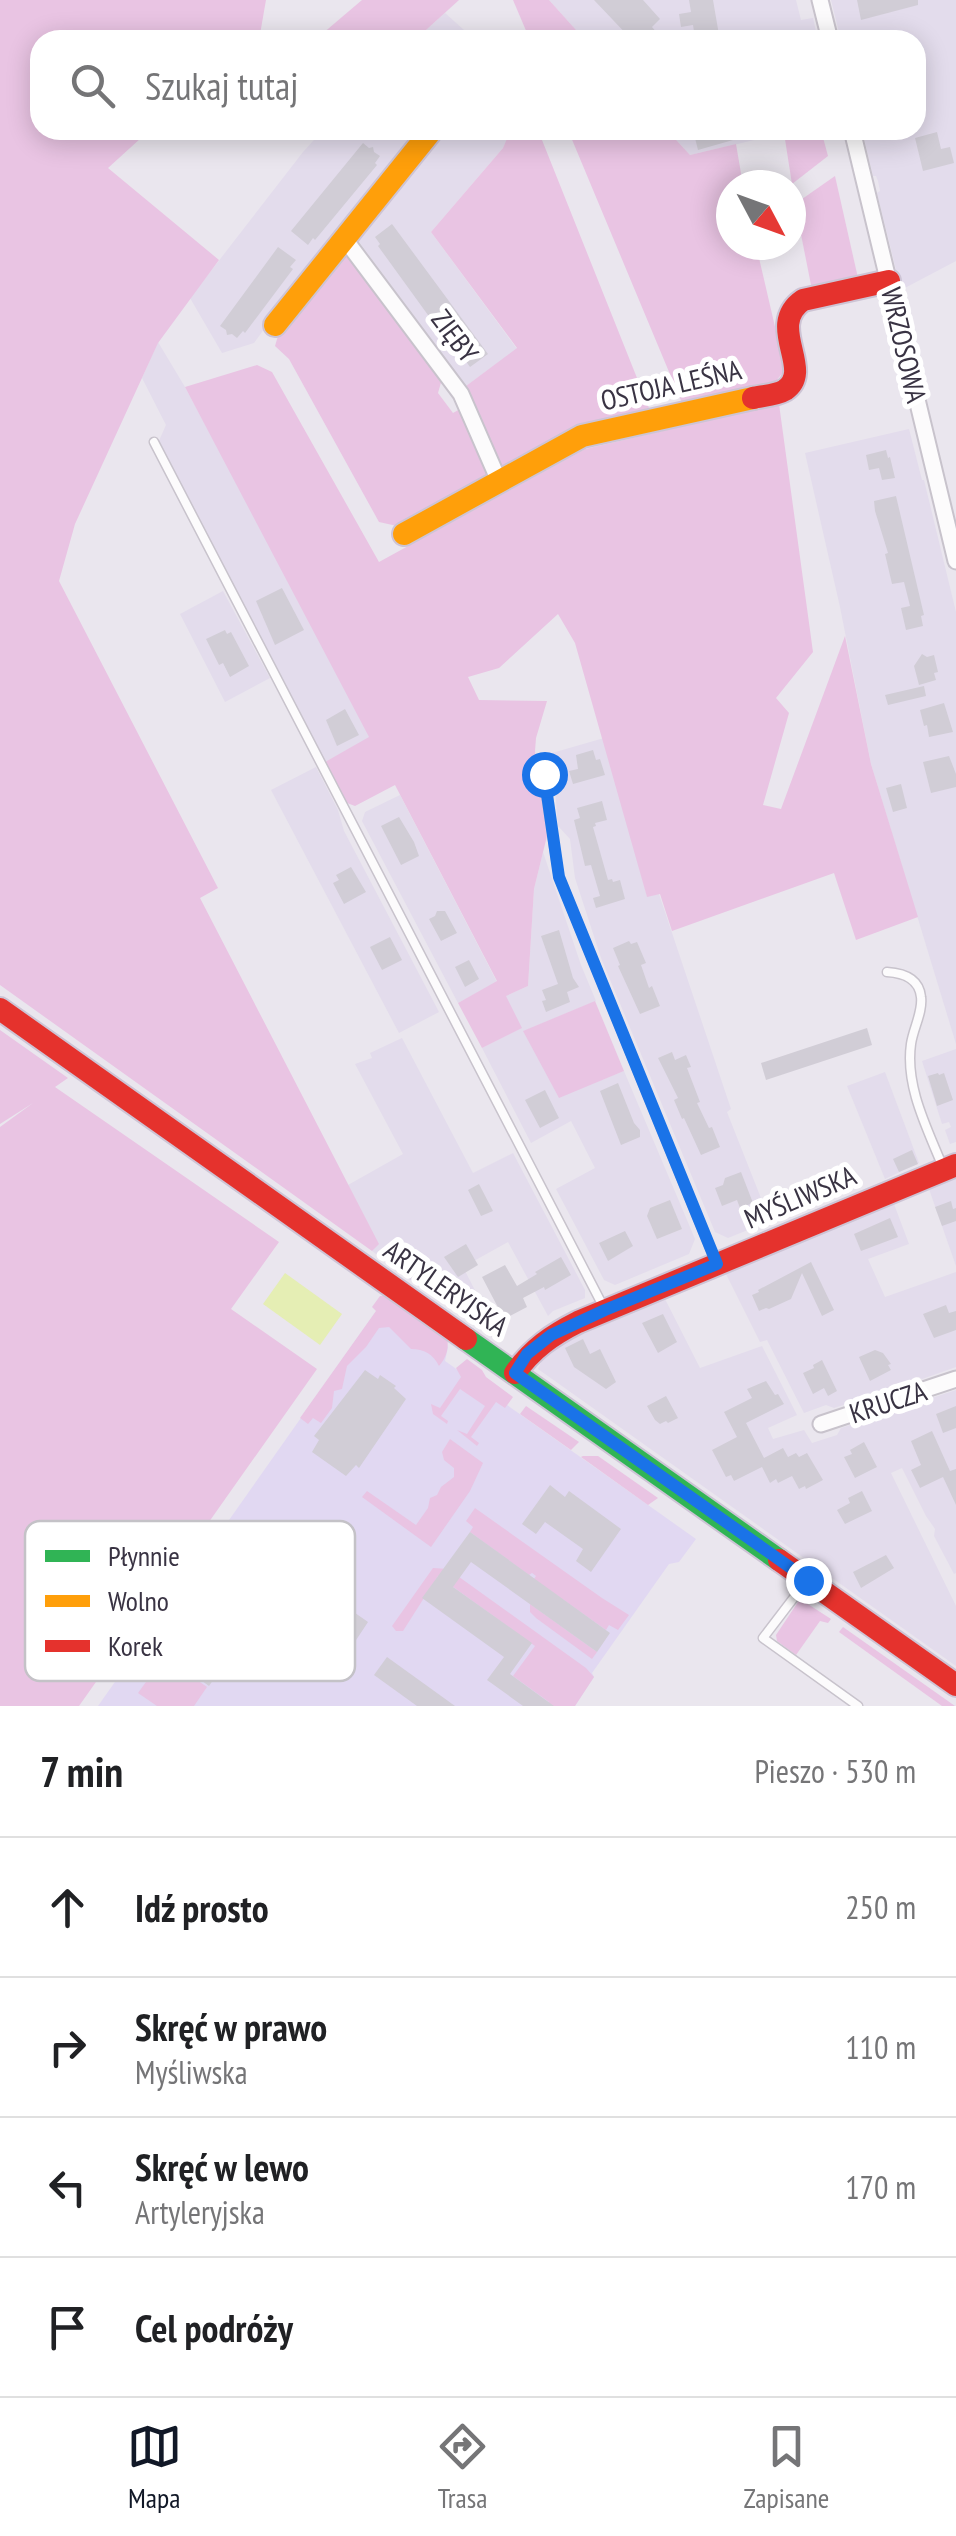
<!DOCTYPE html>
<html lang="pl">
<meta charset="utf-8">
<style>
body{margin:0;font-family:"PT Sans Narrow",sans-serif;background:#f6f6f6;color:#202124}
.compass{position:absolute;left:716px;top:170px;width:90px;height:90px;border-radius:50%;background:#fff;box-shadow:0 5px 25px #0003;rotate:131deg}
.stop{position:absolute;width:30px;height:30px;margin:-22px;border:8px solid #1a73e8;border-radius:50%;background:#fff}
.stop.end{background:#1a73e8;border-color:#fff;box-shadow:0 2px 10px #0008}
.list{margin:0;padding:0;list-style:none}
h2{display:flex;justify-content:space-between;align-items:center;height:130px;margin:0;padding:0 40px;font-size:42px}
h2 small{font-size:32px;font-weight:400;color:#757577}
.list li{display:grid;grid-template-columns:65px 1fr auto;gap:30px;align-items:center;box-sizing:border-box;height:140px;padding:0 40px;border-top:2px solid #e0e0e0}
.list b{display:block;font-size:38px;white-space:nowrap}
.list p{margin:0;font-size:32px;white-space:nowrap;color:#757577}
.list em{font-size:32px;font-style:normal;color:#757577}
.icon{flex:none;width:55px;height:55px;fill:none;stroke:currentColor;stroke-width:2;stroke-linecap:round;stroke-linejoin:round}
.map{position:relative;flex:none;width:956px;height:1706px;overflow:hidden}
.search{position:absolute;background:#fff;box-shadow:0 5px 25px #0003;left:30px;right:30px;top:30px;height:110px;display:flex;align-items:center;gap:25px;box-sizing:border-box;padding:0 35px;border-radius:30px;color:#757577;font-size:38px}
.sheet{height:690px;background:#fff}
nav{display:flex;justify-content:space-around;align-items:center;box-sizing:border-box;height:140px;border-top:2px solid #e0e0e0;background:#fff;font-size:28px;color:#757577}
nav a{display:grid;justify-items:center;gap:5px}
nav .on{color:#111827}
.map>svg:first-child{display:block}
.residential{fill:#e3dcec}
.commercial{fill:#e1d8f2}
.green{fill:#e9c4e3}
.water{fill:#e5eeb4}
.building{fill:#d1cdd6}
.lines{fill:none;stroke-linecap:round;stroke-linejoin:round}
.lane-casing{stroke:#c8c3cc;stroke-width:11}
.street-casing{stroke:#c8c3cc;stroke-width:19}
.fast-casing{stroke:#cdc4d5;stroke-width:26}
.slow-casing{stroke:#cdc4d5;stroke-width:26}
.jam-casing{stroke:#cdc4d5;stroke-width:26}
.lane{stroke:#fcfbfc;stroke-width:8}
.street{stroke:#fcfbfc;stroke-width:15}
.fast{stroke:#30b455;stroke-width:22}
.slow{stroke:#ff9f0a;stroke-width:22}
.jam{stroke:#e5322d;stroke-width:22}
.route{stroke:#1a73e8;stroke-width:12}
.labels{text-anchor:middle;stroke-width:10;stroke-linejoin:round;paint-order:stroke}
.street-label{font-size:28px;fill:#393343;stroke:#fff}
.key{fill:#fff;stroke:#c4c2c7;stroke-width:2.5}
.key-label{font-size:28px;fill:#393343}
</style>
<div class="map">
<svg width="956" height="1706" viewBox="0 0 956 1706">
<rect width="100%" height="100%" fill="#eae6ee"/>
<!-- residential -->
<g class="residential">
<polygon points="549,0 796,0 801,20 813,18 818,40 585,40"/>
<polygon points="831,0 956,0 956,261 901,290 877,193 880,191 878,181 876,176 873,176 862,130 916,130 916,40 841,40"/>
<polygon points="445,13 475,40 415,40"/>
<polygon points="323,130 423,130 307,270 254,343 222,353 190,298 303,152"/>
<polygon points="441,130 505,130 510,134 503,148 431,232 517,349 466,386 359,242 356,232"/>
<polygon points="667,130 798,130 690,155"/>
<polygon points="158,342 185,387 254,515 370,738 325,762 158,443 166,425 142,378"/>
<polygon points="909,429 922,480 924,480 956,612 956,1044 871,764 840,607 805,453"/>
<polygon points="223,591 270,678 225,702 180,614"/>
<polygon points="604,738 647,896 659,894 731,1109 727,1112 770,1221 728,1238 715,1232 601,958 575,878 570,839 558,826 552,753"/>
<polygon points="316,767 338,810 344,831 439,1012 399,1033 271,790"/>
<polygon points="400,795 497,982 458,1003 362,821 365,812"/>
<polygon points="543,852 581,965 596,1001 524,1031 559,1097 624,1071 695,1239 689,1254 615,1285 604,1280 556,1189 595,1168 571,1121 531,1143 482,1048 521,1028 505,996 528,986 534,889"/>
<polygon points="402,1038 473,1173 513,1153 585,1290 585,1298 553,1311 548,1316 508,1242 463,1267 499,1337 490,1336 456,1312 448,1299 441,1303 372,1251 378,1243 348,1185 403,1154 355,1064 372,1058 370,1053"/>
<polygon points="956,1049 956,1142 950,1144 945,1130 951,1127 949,1122 942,1124 922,1061"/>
<polygon points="885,1072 919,1163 885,1179 847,1086"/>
<polygon points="956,1178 956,1266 929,1189"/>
<polygon points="894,1204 909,1244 868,1259 885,1297 956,1272 956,1367 922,1379 919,1377 910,1383 834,1408 826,1405 804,1413 767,1340 760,1342 726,1274"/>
<polygon points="665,1299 700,1368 762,1346 797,1415 768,1428 773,1439 804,1430 812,1443 837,1435 841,1428 956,1390 956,1573 954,1574 934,1536 935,1529 926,1516 902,1468 891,1473 956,1606 956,1666 538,1369 544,1356 571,1339"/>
</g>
<!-- commercial -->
<polygon class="commercial" points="393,1307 448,1347 445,1361 696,1539 679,1562 669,1564 592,1673 594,1677 575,1706 98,1706 377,1310"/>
<!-- green -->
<g class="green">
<polygon points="0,0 266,0 259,40 40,40 40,130 154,130 141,138 108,168 219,260 158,343 75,524 59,581 218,888 200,898 379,1244 372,1251 0,985"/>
<polygon points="362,0 459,0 415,40 315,40"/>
<polygon points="513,0 549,0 585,40 530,40"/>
<polygon points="505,130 538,130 649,408 575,427 502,467 494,459 466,386 517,348 431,232 503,148 509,134"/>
<polygon points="568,130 667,130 690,155 736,144 743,185 731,185 731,245 756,245 785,370 776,381 682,403"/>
<polygon points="798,130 821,130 828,156 792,184 784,133"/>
<polygon points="835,176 858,278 812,290 795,204"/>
<polygon points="337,254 351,256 442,379 438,393 453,413 460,409 487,476 397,526 379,522 289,359 275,346 280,329"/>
<polygon points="257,365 272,372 379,562 585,449 779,404 813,652 776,698 789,713 763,805 781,809 845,636 871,764 918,917 856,940 834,873 672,931 660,894 647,897 575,643 558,614 499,668 468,677 479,700 547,701 536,738 535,751 547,836 534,889 528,986 506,996 522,1028 482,1048 458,1003 497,981 395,785 355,806 347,803 325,762 369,737 185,387"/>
<polygon points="595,1001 624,1071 559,1098 523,1031"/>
<polygon points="0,1030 68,1078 55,1087 279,1242 231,1309 317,1369 79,1706 0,1706 0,1127 33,1103 0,1124"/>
<path d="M392 1295 446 1334C450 1346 447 1357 439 1366 433 1354 424 1349 411 1349L389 1327 379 1328 366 1347 347 1366 342 1389 334 1391 332 1408 321 1423 313 1418 308 1424 300 1418 376 1311 372 1307 380 1296Z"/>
<polygon points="467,1359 482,1370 486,1377 513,1397 505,1408 496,1402 471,1437 479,1443 477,1446 457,1430 467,1434 485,1406 460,1389 441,1416 448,1421 447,1424 433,1414 431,1404 440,1408 461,1377 456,1368"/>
<polygon points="526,1406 579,1442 571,1450 520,1414"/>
<polygon points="450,1439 483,1463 470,1491 431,1547 362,1497 367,1491 416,1525 428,1508 430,1498 437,1495 441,1487 454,1477 454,1468 444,1460 442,1452"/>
<polygon points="583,1456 598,1456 658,1498 648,1505 581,1457"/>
<polygon points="475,1508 602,1598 629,1615 618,1630 609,1625 606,1630 534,1579 536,1576 532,1573 529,1575 470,1532 473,1527 466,1521"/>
<polygon points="433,1568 448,1569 586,1668 594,1677 575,1706 547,1706 549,1702 513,1676 535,1646 438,1576 403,1631 396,1631 392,1626"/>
<polygon points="800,1599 831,1619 828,1623 820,1621 796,1655 777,1641 776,1635"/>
<polygon points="530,1604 597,1652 592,1659 536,1618 530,1612"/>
<polygon points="843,1627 955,1706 942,1706 839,1632"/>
<polygon points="164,1657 207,1687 194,1706 157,1706 138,1693"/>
</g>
<!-- water -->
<polygon class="water" points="285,1273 342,1314 320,1345 263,1304"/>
<!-- building -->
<g class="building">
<polygon points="594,0 643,0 660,19 652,27 663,40 632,40"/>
<polygon points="689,0 713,0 719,35 695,38 693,25 681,27 679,14 691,12"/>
<polygon points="857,0 918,0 918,5 861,20"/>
<polygon points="693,130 731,130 733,140 698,150"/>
<polygon points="937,132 941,149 950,147 954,163 923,171 915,138"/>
<polygon points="363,143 369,148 373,147 374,152 380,156 375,163 377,165 315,240 313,238 308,245 291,231"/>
<polygon points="392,224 488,354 470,367 465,360 462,362 378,246 380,244 375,237"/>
<polygon points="278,247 296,260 290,267 293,269 245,333 243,331 237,338 232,334 227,335 226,330 220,326"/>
<polygon points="886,450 888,458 890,457 895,478 882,480 879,468 869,470 866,455"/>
<polygon points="896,496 924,615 921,616 923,626 906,630 901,608 910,606 904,582 892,584 885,554 888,553 875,511 874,501"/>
<polygon points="282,588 304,630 275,645 256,601"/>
<polygon points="225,630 227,634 231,632 249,666 230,677 223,663 219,665 206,639"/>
<polygon points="922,654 927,657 934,655 938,672 934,673 936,680 919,685 914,666"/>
<polygon points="924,686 926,696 888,705 885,695"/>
<polygon points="944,703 953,732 929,737 927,725 924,726 920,710"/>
<polygon points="345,709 359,735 337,746 326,720"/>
<polygon points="593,750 596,760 600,759 605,775 573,784 569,771 578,769 576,755"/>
<polygon points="949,756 956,774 956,787 931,793 923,762"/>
<polygon points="901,784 907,808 893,812 886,788"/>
<polygon points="602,801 607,820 595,823 596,826 593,827 608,880 612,879 613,882 620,880 625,899 596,908 593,898 600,896 591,865 585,866 574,820 580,818 577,808"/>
<polygon points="399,817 414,842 419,856 401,865 381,826"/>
<polygon points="351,867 366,892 344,904 333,883 339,880 336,875"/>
<polygon points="437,911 445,911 457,933 441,941 429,919 435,916"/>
<polygon points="559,930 573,978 579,987 567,992 570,1002 546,1012 542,1001 546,1000 542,990 558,984 541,936"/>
<polygon points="390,937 402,960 382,970 370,947"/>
<polygon points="629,941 631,944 637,942 646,963 641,965 649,988 652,986 660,1006 640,1014 618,966 620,965 613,948"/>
<polygon points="469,960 479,979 465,987 455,967"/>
<polygon points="867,1028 872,1045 766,1080 761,1063"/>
<polygon points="672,1052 675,1060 686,1055 691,1067 687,1068 700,1102 697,1103 709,1128 712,1127 720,1147 701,1155 684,1118 682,1119 674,1100 678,1098 658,1058"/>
<polygon points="938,1073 939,1075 944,1073 953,1100 937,1106 928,1076"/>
<polygon points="618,1083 634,1123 640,1130 640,1137 621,1145 600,1091"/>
<polygon points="545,1090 559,1118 540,1128 525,1100"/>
<polygon points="912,1150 918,1164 899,1172 893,1159"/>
<polygon points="741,1172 753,1203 740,1208 737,1200 722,1206 715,1188 723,1185 725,1178"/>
<polygon points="479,1184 493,1211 481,1216 468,1190"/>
<polygon points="670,1200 682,1229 657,1239 647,1216 650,1208"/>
<polygon points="951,1201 953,1209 956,1208 956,1221 942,1226 935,1207"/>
<polygon points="890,1218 898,1237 861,1251 854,1234"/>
<polygon points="625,1231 633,1246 608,1261 599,1243"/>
<polygon points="466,1244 478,1265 458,1277 444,1257"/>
<polygon points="561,1257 571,1275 545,1290 544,1287 523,1298 527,1307 508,1317 505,1314 502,1315 482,1277 505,1265 517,1286 537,1274 535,1272"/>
<polygon points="811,1262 834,1310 822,1316 802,1273 791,1299 769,1309 766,1308 759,1311 752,1295 759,1292 758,1290"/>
<polygon points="946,1305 949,1313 956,1311 956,1330 934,1338 923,1314"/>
<polygon points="663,1314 677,1342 658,1353 642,1323"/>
<polygon points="583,1339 590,1354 600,1349 616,1382 606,1389 574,1367 565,1348"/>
<polygon points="875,1350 883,1353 891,1364 888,1365 891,1370 870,1381 859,1357"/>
<polygon points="822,1360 837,1391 828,1396 824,1388 813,1394 803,1373 814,1368 813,1365"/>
<polygon points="365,1370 378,1379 380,1375 396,1386 394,1388 406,1399 359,1468 356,1465 346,1476 312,1452 319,1440 314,1436"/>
<polygon points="766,1381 775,1395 778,1394 784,1404 746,1423 764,1458 783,1448 788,1457 796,1453 799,1457 807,1453 823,1480 806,1489 805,1486 799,1489 792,1476 778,1483 776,1479 770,1483 762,1467 734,1481 731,1475 726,1477 712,1450 737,1437 724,1412 752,1398 747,1389"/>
<polygon points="666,1396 678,1418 668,1423 666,1421 660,1424 655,1420 647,1406"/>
<polygon points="956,1406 956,1428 943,1433 936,1414"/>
<polygon points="932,1431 950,1471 956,1469 956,1505 943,1477 920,1488 911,1470 921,1465 911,1441"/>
<polygon points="864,1442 877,1467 855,1478 844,1457 852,1454 850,1450"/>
<polygon points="550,1485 565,1497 569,1491 621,1529 591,1572 576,1561 583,1549 545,1522 536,1534 522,1524"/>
<polygon points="862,1491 872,1511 845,1524 837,1510 850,1503 848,1498"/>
<polygon points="470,1532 610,1633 597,1652 471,1562 453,1587 532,1643 510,1674 554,1706 523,1706 487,1680 504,1657 422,1598"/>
<polygon points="242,1547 285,1577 209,1686 165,1655"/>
<polygon points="886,1555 894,1568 861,1588 853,1572"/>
<polygon points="308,1580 368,1622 331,1678 281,1643 288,1632 278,1625"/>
<polygon points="387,1657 455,1706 417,1706 374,1675"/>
</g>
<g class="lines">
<!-- lane casing -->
<g class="lane-casing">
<g id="lane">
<polyline points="154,442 603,1306"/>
<polyline points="543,774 559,877 715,1260"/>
<path d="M887 972C903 973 919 978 921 997 923 1012 913 1029 911 1044 905 1086 927 1128 942 1165"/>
<polyline points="805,1583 763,1638 858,1706"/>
</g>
</g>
<!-- street casing -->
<g class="street-casing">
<g id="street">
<polyline points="820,0 830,40"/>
<polyline points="852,130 956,561"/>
<polyline points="344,238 461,394 499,481"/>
<polyline points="821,1424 956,1379"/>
</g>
</g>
<!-- fast casing -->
<g class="fast-casing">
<polyline id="fast" points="466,1339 779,1560"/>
</g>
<!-- slow casing -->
<g class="slow-casing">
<g id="slow">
<polyline points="275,325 432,130"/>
<polyline points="404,534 582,436 753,398"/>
</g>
</g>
<!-- jam casing -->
<g class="jam-casing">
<g id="jam">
<path d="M753 398C762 396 777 395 785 390 815 370 765 326 803 300L889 281"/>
<polyline points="0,1009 466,1339"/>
<path d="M515 1373C532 1349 552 1335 578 1322L956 1165"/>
<polyline points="779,1560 956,1685"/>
</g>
</g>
<!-- lane -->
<use href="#lane" class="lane"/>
<!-- street -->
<use href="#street" class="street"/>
<!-- fast -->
<use href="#fast" class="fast"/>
<!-- slow -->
<use href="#slow" class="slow"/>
<!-- jam -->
<use href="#jam" class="jam"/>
</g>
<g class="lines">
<!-- route -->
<polyline class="route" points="544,774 559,877 717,1264 605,1310 551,1335 527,1354 515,1373 808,1580"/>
</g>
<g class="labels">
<!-- street labels -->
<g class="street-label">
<text transform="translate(455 336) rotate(53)" y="10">ZIĘBY</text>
<text transform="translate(904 345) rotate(77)" y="10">WRZOSOWA</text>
<text transform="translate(671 385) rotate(-13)" y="10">OSTOJA LEŚNA</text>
<text transform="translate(800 1197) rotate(-23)" y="10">MYŚLIWSKA</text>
<text transform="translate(446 1288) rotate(35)" y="10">ARTYLERYJSKA</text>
<text transform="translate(888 1402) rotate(-18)" y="10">KRUCZA</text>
</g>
</g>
<!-- legend -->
<rect x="25" y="1521" width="330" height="160" rx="15" class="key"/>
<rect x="45" y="1550" width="45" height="12" fill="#30b455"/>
<rect x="45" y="1595" width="45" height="12" fill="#ff9f0a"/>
<rect x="45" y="1640" width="45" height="12" fill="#e5322d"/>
<g class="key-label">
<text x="108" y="1566">Płynnie</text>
<text x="108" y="1611">Wolno</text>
<text x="108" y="1656">Korek</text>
</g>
</svg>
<svg class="compass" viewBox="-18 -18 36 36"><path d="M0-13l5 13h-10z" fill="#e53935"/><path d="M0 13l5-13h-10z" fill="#757577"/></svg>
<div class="stop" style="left:544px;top:774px"></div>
<div class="stop end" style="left:808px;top:1580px"></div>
<div class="search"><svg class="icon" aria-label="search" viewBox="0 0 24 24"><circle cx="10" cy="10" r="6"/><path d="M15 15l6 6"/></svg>Szukaj tutaj</div>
</div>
<section class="sheet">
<h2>7 min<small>Pieszo · 530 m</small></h2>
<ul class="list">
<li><svg class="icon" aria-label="ahead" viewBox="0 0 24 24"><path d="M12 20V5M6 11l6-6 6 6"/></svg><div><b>Idź prosto</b></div><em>250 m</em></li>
<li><svg class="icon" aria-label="right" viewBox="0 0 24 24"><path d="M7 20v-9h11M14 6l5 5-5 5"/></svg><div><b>Skręć w prawo</b><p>Myśliwska</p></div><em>110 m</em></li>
<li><svg class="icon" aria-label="left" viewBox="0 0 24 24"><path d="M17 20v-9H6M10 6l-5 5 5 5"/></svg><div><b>Skręć w lewo</b><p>Artyleryjska</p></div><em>170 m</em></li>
<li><svg class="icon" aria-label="arrive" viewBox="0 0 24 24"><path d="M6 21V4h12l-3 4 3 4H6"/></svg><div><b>Cel podróży</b></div></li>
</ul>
</section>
<nav>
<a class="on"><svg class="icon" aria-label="map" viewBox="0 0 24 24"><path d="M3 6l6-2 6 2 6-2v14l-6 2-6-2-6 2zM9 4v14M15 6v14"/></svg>Mapa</a>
<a><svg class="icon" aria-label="directions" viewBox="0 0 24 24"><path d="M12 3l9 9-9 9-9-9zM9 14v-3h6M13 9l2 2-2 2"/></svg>Trasa</a>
<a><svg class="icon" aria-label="saved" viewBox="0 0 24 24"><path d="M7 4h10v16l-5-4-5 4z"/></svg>Zapisane</a>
</nav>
